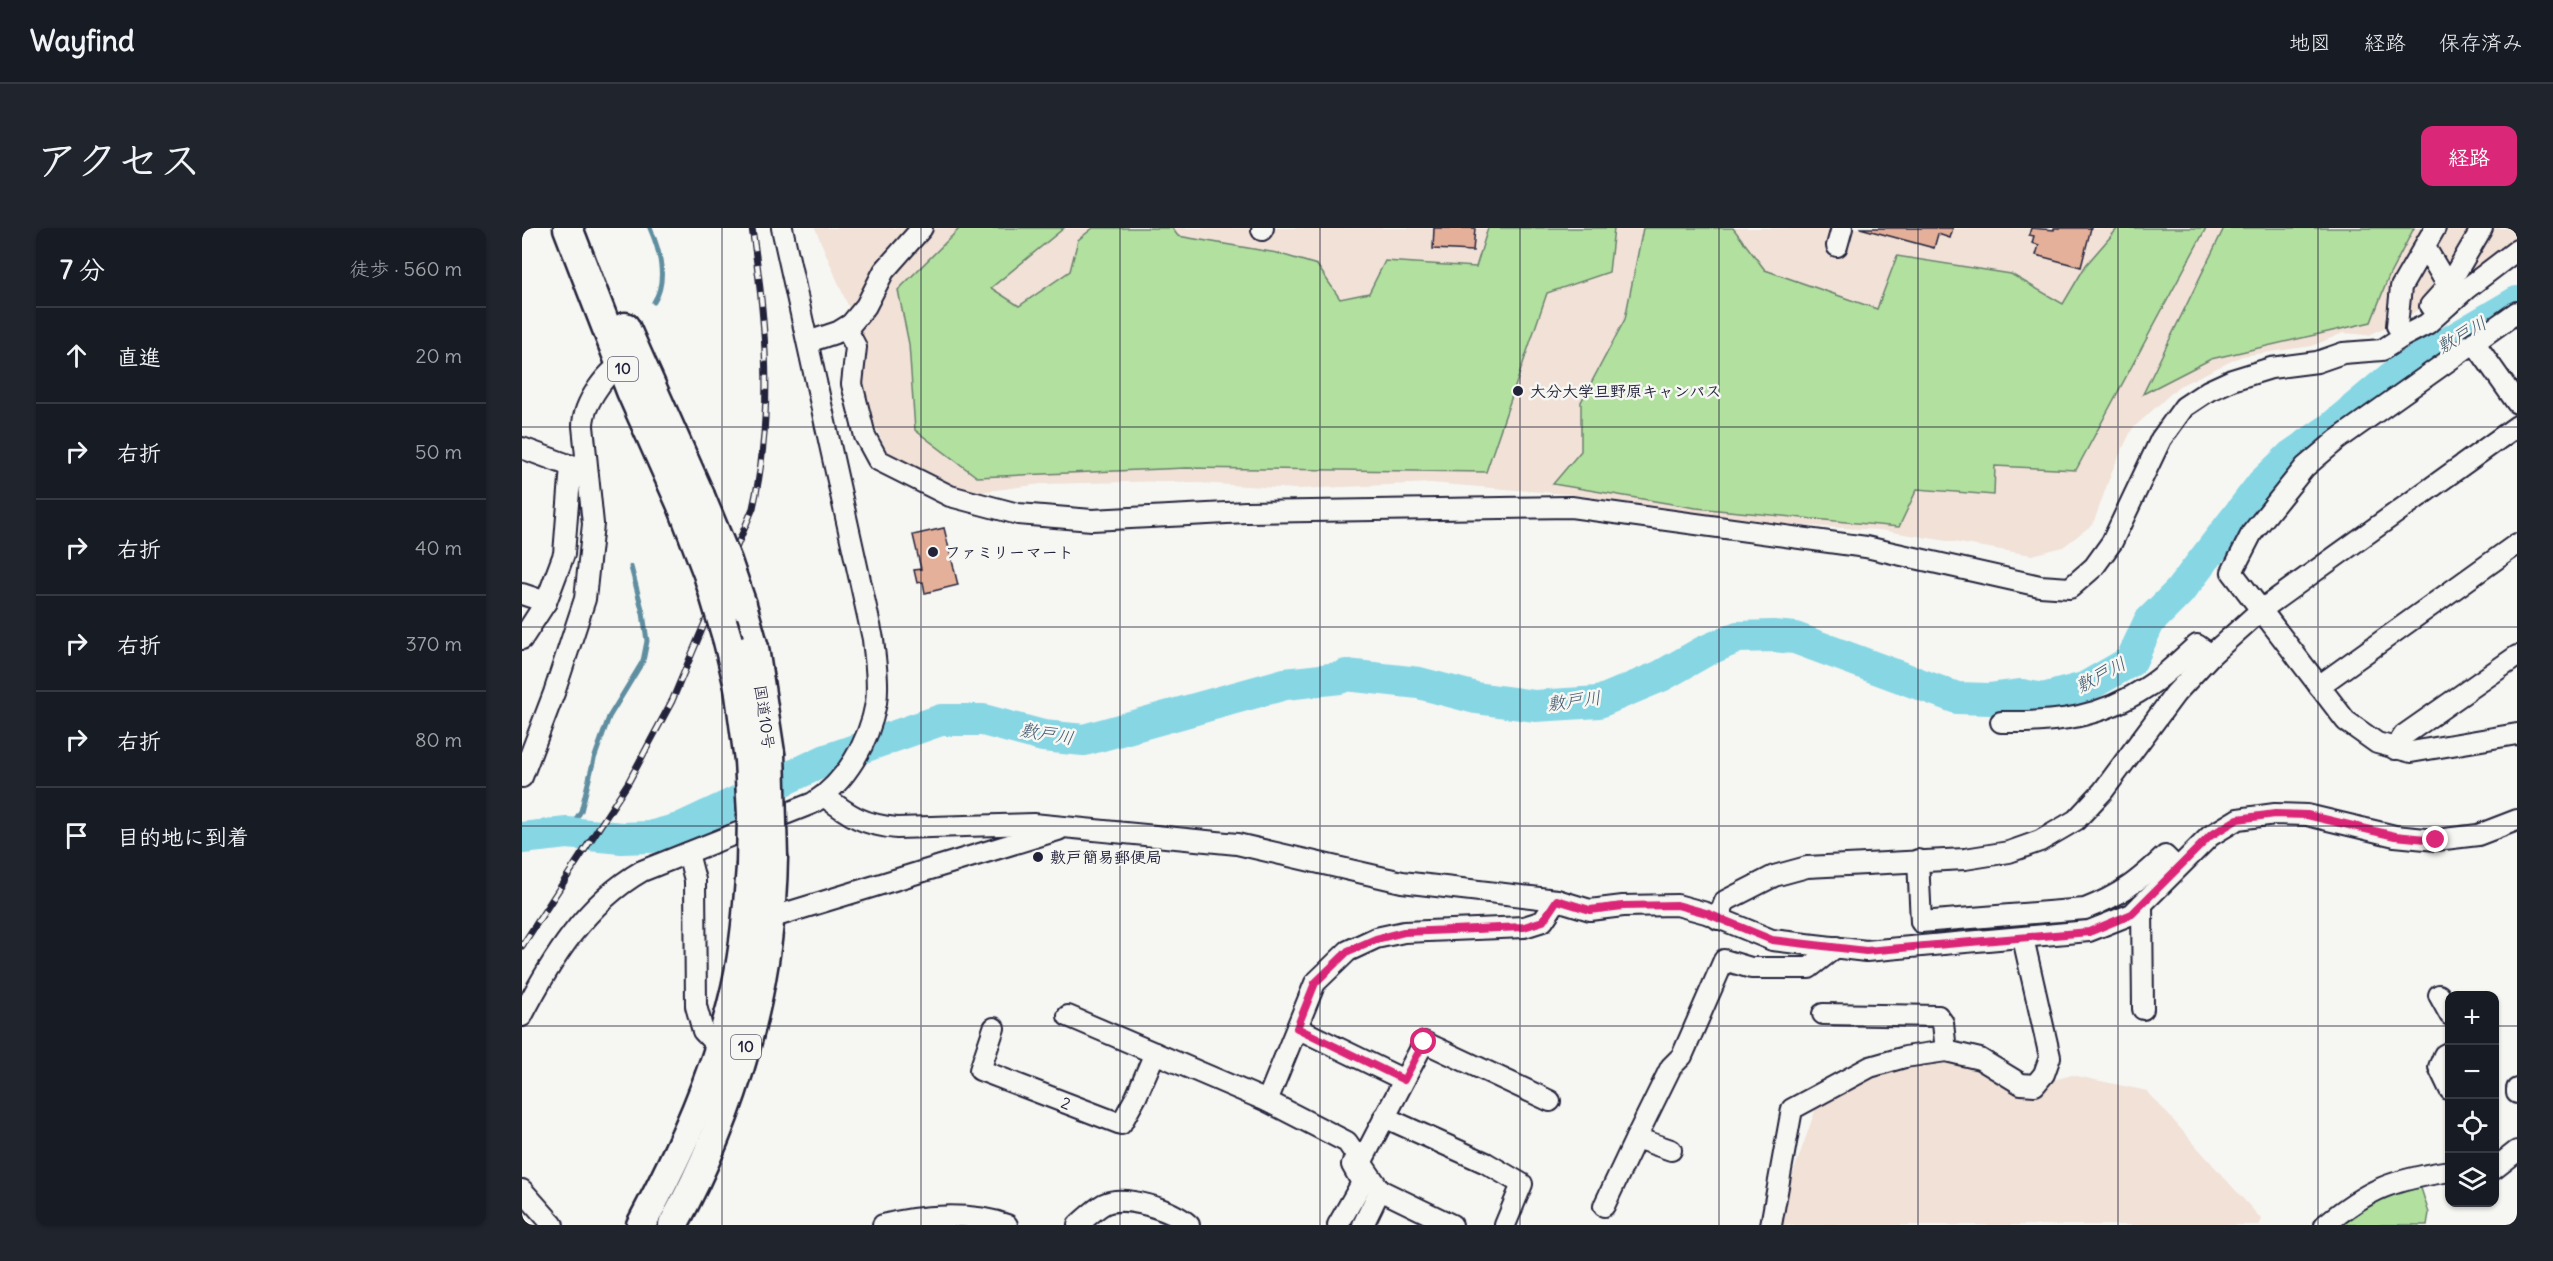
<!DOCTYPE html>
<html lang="ja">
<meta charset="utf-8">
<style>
body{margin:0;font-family:Delius,"Klee One",sans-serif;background:#20242c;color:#f1f3f6}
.controls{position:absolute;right:18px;bottom:18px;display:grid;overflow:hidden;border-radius:12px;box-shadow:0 2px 4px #0004}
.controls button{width:54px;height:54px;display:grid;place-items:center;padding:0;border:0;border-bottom:2px solid #363941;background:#171b24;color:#f1f3f6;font:30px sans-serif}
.stop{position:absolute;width:18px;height:18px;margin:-14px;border:4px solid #db2777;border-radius:50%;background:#fff}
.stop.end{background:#db2777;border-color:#fff;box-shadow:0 2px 6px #0008}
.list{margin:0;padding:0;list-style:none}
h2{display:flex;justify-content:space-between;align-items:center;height:78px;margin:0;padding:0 24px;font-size:26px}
h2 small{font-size:20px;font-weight:400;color:#9ea1a6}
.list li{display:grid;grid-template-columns:39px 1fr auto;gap:18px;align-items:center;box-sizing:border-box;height:96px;padding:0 24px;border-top:2px solid #363941}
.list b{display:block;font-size:22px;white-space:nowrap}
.list em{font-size:20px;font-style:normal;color:#9ea1a6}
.icon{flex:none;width:33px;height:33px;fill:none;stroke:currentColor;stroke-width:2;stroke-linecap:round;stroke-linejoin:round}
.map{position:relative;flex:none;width:1995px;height:997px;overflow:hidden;border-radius:12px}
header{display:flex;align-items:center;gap:36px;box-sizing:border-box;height:84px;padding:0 30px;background:#171b24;border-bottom:2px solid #363941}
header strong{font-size:28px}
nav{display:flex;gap:33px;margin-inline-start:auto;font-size:21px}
.intro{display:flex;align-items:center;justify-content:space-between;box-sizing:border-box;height:144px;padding:0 36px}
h1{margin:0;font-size:42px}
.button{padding:15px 27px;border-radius:12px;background:#db2777;color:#fff;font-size:21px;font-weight:700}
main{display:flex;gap:36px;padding:0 36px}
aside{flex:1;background:#171b24;border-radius:12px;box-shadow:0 2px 4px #0004}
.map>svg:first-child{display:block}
.built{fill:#f1e1d7}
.green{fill:#b1e09f;stroke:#6a816d;stroke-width:1.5}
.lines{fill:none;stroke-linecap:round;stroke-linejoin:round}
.stream{stroke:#5f8ea0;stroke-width:5}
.river{stroke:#87d6e4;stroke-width:32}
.building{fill:#e5b099;stroke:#22223b;stroke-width:1.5}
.minor-casing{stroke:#22223b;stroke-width:24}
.highway-casing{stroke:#22223b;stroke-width:33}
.minor{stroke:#f6f6f2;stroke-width:20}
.highway{stroke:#f6f6f2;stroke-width:28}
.rail-casing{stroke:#22223b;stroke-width:7}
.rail{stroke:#f6f6f2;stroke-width:4.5;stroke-dasharray:14;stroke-linecap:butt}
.highway-bridge-casing{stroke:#22223b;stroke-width:33;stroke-linecap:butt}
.highway-bridge{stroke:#f6f6f2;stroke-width:28}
.route{stroke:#db2777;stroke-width:8}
.grid{fill:none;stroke:#22223b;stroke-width:1.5;stroke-opacity:0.55}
.poi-dot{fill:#22223b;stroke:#f6f6f2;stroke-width:2}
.labels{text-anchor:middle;stroke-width:5;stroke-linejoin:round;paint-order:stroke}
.shield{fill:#f6f6f2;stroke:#626272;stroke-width:1.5}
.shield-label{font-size:15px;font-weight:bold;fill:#22223b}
.poi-label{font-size:16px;font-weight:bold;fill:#22223b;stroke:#f6f6f2;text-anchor:start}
.street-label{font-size:16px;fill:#22223b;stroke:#f6f6f2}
.water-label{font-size:18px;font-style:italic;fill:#40586e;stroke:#f6f6f2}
</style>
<header>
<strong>Wayfind</strong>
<nav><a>地図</a><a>経路</a><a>保存済み</a></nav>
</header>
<div class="intro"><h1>アクセス</h1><a class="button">経路</a></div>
<main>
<aside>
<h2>7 分<small>徒歩 · 560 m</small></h2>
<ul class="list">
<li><svg class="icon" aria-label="ahead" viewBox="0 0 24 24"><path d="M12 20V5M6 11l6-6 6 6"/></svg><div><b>直進</b></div><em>20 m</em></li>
<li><svg class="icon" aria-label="right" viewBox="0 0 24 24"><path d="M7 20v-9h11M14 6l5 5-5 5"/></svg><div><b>右折</b></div><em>50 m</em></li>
<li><svg class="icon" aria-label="right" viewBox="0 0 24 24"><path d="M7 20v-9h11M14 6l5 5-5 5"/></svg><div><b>右折</b></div><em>40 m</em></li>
<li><svg class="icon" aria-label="right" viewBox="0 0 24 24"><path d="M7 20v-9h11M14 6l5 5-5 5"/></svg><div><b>右折</b></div><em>370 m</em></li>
<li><svg class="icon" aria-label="right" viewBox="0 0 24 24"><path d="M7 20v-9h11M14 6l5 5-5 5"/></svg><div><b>右折</b></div><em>80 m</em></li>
<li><svg class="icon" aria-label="arrive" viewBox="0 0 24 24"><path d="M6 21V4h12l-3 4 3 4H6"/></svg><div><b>目的地に到着</b></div></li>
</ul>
</aside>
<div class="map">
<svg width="1995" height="997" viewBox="0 0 1995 997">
<rect width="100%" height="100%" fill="#f6f6f2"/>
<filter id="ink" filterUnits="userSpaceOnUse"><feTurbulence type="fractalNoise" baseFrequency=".0167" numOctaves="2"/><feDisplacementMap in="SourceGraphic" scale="12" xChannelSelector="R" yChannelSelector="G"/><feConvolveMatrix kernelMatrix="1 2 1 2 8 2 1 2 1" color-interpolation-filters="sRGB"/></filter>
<g filter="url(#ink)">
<!-- built -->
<g class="built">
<polygon points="293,0 1995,0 1995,13 1885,89 1847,107 1821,105 1790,118 1720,128 1657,158 1610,201 1590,243 1571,296 1541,319 1510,327 1358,302 1238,295 1056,267 909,255 775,261 646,253 519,256 451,265 366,226 340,168 338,106"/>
<polygon points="1414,824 1513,857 1550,847 1625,863 1740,992 1737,997 1253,997 1299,866"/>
</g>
<!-- green -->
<g class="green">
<polygon points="438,0 542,0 469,60 497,78 548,43 556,12 571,0 650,0 656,8 755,25 795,37 818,71 847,65 863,33 954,39 966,0 1092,0 1087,44 1025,65 964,244 664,240 455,249 393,202 387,116 376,62"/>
<polygon points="1121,0 1211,0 1243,42 1355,81 1375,28 1489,46 1541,76 1564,37 1596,0 1684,0 1554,242 1473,238 1472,267 1395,261 1377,299 1174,280 1031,256 1059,223 1059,174 1103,91"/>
<polygon points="1702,0 1892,0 1867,48 1849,94 1689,131 1621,166"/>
<polygon points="1897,954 1907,985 1905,997 1793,997 1805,989"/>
</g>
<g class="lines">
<!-- stream -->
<g class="stream">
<path d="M128 0C138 23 146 52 132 74"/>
<polyline points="45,605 59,583 72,531 87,489 121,433 125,413 121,385 109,339"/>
</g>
<!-- river -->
<polyline class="river" points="0,610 45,605 100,610 128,609 157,601 304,532 419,492 461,492 521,508 562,512 763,456 818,450 824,447 897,455 954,470 1013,478 1077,474 1139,448 1183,423 1216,409 1251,408 1273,410 1435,470 1468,471 1500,467 1521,471 1562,460 1609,433 1627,394 1657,364 1740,256 1769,228 1808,201 1876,144 1995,74"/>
</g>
<!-- building -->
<g class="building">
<polygon points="912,0 953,0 951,23 911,21"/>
<polygon points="1338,0 1431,0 1428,10 1416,6 1412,20"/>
<polygon points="1509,0 1532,2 1532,0 1569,0 1559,39 1514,27 1517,17 1510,15 1512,8 1507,7"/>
<polygon points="422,300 436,357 403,365 401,354 395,355 392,342 399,341 391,307"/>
</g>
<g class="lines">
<!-- minor casing -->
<g class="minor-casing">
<g id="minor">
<polyline points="740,2 741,0"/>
<polyline points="1315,18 1320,0"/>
<polyline points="1903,19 1926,58 1908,78"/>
<polyline points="1926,58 1960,0"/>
<polyline points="1995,84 1815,212 1783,239 1730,305 1710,344 1824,493 1855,515 1889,524 1995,506"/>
<polyline points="1875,98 1879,59 1913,0"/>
<polyline points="324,100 334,119 330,156 343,208 356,232 428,268 496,286 570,292 724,284 1049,279 1344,319 1518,358 1548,360 1572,339 1590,314 1639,211 1662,179 1686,163 1710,152 1749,140 1795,134 1821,125 1860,122 1880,109 1905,96 1944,61 1995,22"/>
<polyline points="286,114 316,104 329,96 344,78 362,43 400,0"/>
<polyline points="1952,114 1995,175"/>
<polyline points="0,220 49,238 60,237"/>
<polyline points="0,366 24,374"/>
<polyline points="0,411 24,374 42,326 49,238"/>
<polyline points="1797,458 1995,316"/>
<path d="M1479 494C1534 495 1578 490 1625 459 1643 448 1659 431 1675 417L1689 427"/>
<polyline points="1873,521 1882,507 1995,428"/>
<path d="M0 549 32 465 63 371 71 296 61 198C61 176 86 139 107 133"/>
<path d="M302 568C328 588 342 597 375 600L511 596 715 616 880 654 1035 672 1068 682 1101 678 1155 677 1184 685 1250 712 1344 723 1567 703 1610 686 1688 608 1716 591 1753 586 1785 587 1873 608 1914 612 1956 607 1995 592"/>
<polyline points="166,625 173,652 174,778 181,803 197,820"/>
<path d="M1396 632 1399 694 1563 681C1599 667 1615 654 1643 628L1654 639"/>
<polyline points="1620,676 1621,781"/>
<polyline points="248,690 536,602"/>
<polyline points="1196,691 1203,673 1252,648 1285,639 1443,631 1487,624 1518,613 1554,592 1581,563 1653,466 1689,427 1739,382 1995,198"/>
<polyline points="1917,767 1928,787"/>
<polyline points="1301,786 1416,788 1421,795 1424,823"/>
<path d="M0 788C29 732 64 675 120 643L291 575C324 554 347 514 354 475 357 454 353 432 351 411L260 0"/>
<polyline points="546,788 745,873 825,914 858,962 930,997"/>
<polyline points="472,800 458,842 599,896 614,869 633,825"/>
<polyline points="775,800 882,852"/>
<polyline points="1928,824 1922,827 1917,839 1928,862"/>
<polyline points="1995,861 1995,865"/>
<polyline points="745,873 793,755 826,723 854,710 882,704 1002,699 1021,693 1035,672"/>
<polyline points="862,889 964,935 1000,956 983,997"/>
<polyline points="1149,922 1114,910 1149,839 1160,828 1202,732 1229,740 1287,740 1314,719"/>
<polyline points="839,935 902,814 1028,873"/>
<polyline points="1972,941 1995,923"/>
<polyline points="0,962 31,997"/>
<polyline points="1082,978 1114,910"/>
<path d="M361 997C397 987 450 984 485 997"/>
<path d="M556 997C564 990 573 981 582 976 602 966 651 982 667 997"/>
<polyline points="816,997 840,955 830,937 831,934"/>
<polyline points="841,997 858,962"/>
<polyline points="1249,997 1270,881 1348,839 1383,829 1424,823 1458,831 1499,856 1513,857 1522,846 1528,829 1501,710"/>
<path d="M1803 997C1847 960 1871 952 1928 943"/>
</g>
</g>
<!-- highway casing -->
<g class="highway-casing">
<g id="highway">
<polyline points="46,0 109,163 161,280"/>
<polyline points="103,99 178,268"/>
<polyline points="220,377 232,420 248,525"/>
<polyline points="206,413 217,459 227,532"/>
<path d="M119 997C159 922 195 844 214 760 223 720 226 679 229 638"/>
<path d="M151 997C213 884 249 758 251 629"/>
</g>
</g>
<!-- minor -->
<use href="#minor" class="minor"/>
<!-- highway -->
<use href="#highway" class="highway"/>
<!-- rail casing -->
<g class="rail-casing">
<path id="rail" d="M0 718 106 555 150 473 231 280C252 188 244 92 230 0"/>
</g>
<!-- rail -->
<use href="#rail" class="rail"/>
<!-- highway-bridge casing -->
<g class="highway-bridge-casing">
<g id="highway-bridge">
<polyline points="178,268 205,333 220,377"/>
<polyline points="161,280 186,346 206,413"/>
<polyline points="248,525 251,629"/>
<polyline points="227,532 230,587 229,638"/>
</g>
</g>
<!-- highway-bridge -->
<use href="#highway-bridge" class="highway-bridge"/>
</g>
</g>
<g class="lines" filter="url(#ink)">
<!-- route -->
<polyline class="route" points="902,814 882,852 775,800 793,755 826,723 854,711 882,704 1002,699 1021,693 1035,672 1068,682 1101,678 1155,677 1184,685 1250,712 1344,723 1567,704 1610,686 1688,608 1716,591 1753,586 1785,587 1873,608 1914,612"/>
</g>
<!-- grid -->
<path class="grid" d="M200 0V997M399 0V997M598 0V997M798 0V997M998 0V997M1197 0V997M1396 0V997M1596 0V997M1796 0V997M0 199H1995M0 399H1995M0 598H1995M0 798H1928M1972 798H1995"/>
<!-- markers -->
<g class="poi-dot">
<circle cx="996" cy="163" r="6"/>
<circle cx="411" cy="324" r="6"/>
<circle cx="516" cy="629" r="6"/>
</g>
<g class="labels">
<!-- shield labels -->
<g class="shield">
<rect x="86" y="129" width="30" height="24" rx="4.5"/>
<rect x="209" y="807" width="30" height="24" rx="4.5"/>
</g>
<g class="shield-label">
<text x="101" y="146">10</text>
<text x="224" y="824">10</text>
</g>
<!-- poi labels -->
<g class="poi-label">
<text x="1008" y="169">大分大学旦野原キャンパス</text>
<text x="423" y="330">ファミリーマート</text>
<text x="528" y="635">敷戸簡易郵便局</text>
</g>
<!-- street labels -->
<g class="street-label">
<text transform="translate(243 489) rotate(82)" y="6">国道10号</text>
<text transform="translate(544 875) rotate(21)" y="6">2</text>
</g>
<!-- water labels -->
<g class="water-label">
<text transform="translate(1940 107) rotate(-30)" y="6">敷戸川</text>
<text transform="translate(1579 447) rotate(-28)" y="6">敷戸川</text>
<text transform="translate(1052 473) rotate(-7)" y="6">敷戸川</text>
<text transform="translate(525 506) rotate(10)" y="6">敷戸川</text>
</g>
</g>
</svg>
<div class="controls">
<button>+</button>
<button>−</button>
<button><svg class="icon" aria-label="locate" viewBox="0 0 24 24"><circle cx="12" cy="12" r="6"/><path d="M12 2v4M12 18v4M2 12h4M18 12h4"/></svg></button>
<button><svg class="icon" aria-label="layers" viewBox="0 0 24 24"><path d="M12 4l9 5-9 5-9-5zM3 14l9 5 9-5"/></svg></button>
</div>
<div class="stop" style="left:902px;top:814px"></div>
<div class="stop end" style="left:1914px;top:612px"></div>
</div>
</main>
